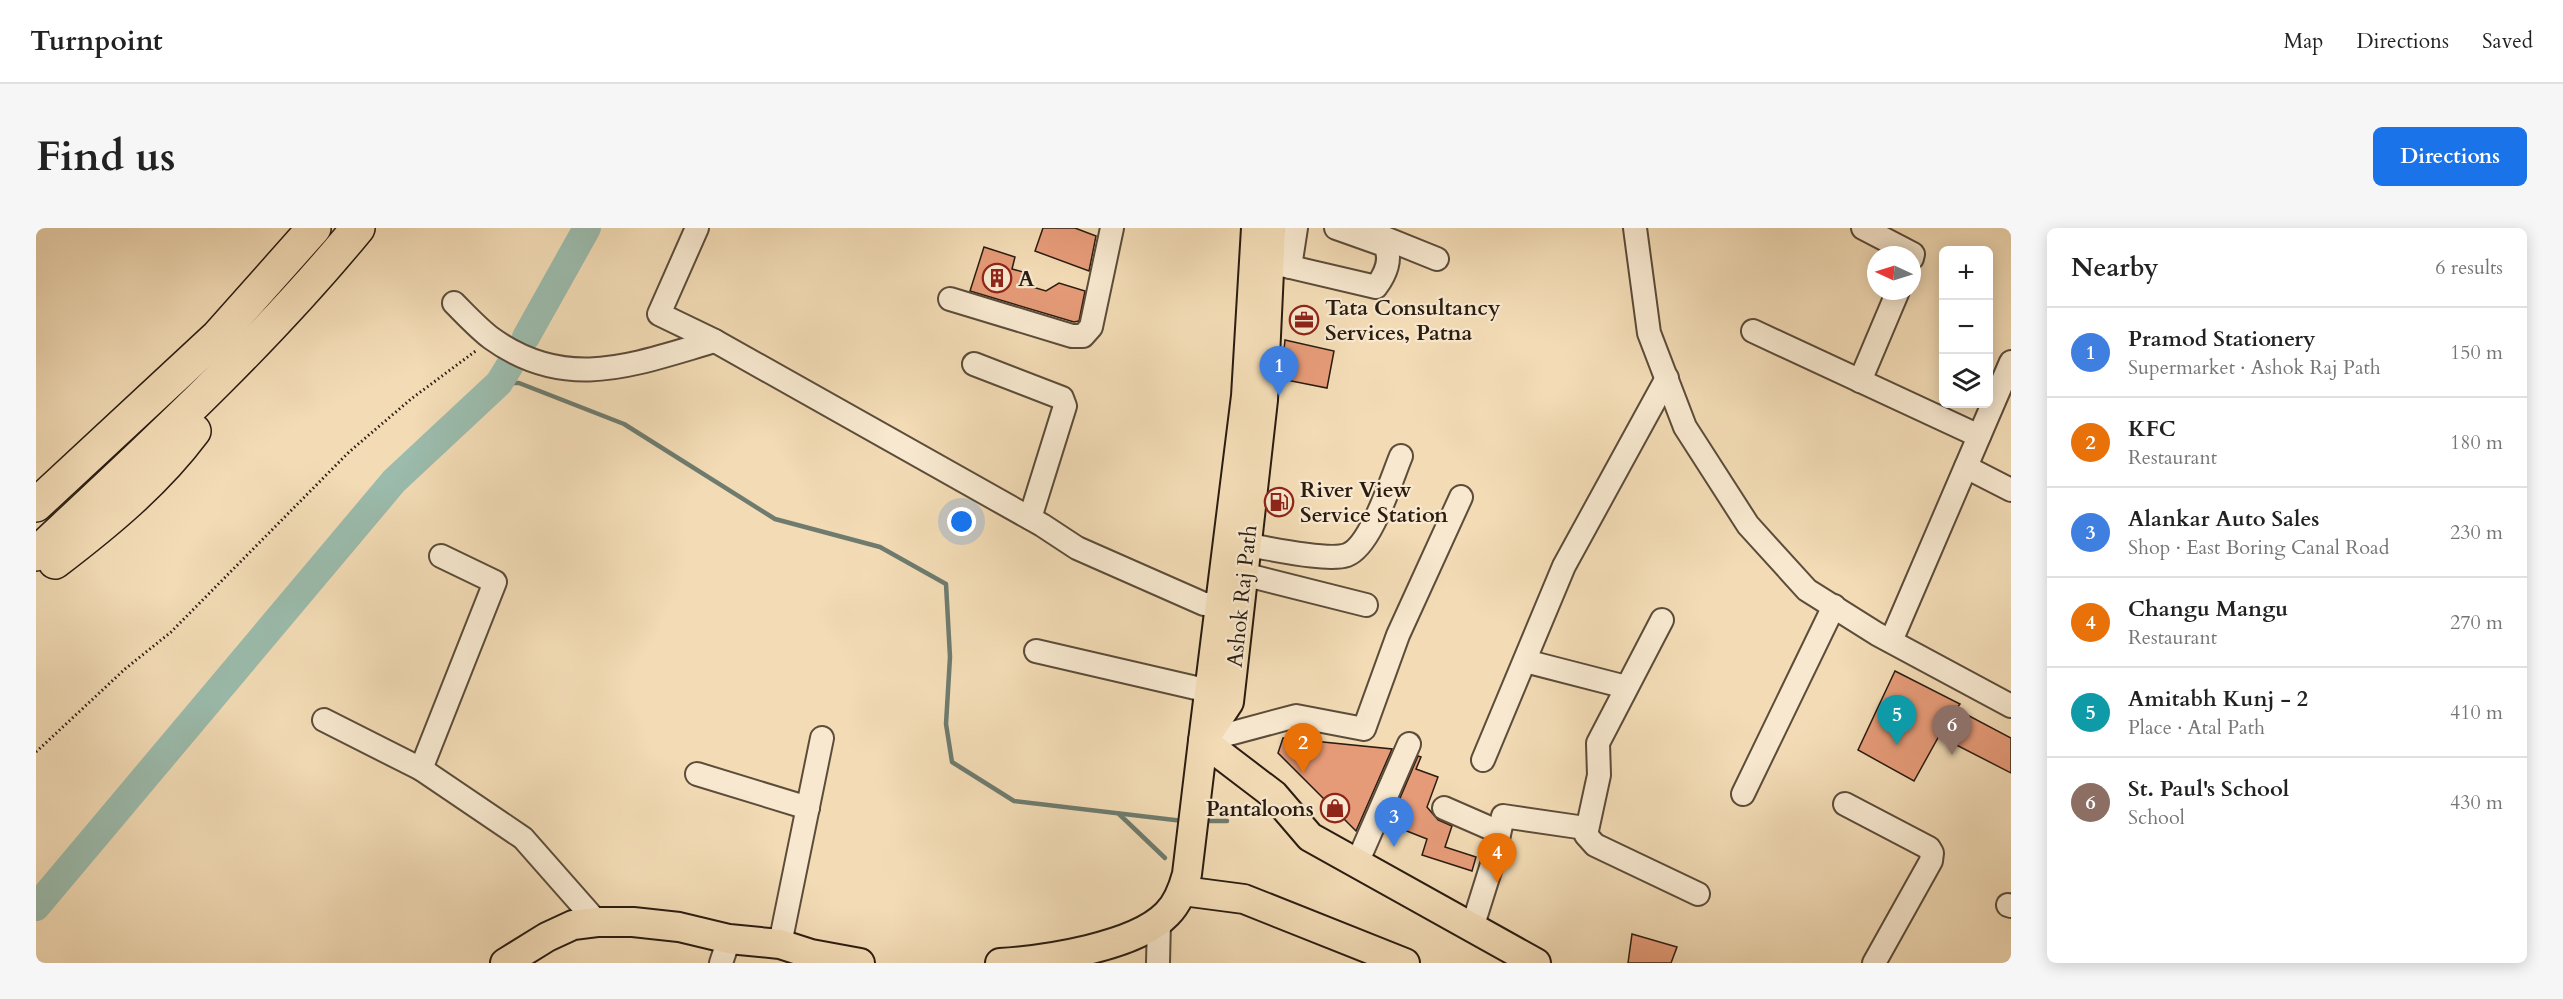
<!DOCTYPE html>
<meta charset="utf-8">
<style>
body{margin:0;font-family:Cardo,serif;background:#f6f6f6;color:#222}
.controls{position:absolute;right:18px;top:18px;display:grid;overflow:hidden;border-radius:9px;box-shadow:0 3px 15px #0003}
.controls button{width:54px;height:54px;display:grid;place-items:center;padding:0;border:0;border-bottom:2px solid #e0e0e0;background:#fff;color:#222;font:30px sans-serif}
.compass{position:absolute;left:1831px;top:18px;width:54px;height:54px;border-radius:50%;background:#fff;box-shadow:0 3px 15px #0003;rotate:274deg}
.you{position:absolute;left:926px;top:294px;width:21px;height:21px;margin:-15px;border:4px solid #fff;border-radius:50%;background:#1a73e8;box-shadow:0 0 0 9px #1a73e833}
.badge{display:grid;place-items:center;width:39px;height:39px;border-radius:50%;background:#1a73e8;color:#fff;font-size:20px;font-weight:700}
.pin{position:absolute;translate:-50% -50px;filter:drop-shadow(0 2px 3px #0008)}
.pin::after{content:'';position:absolute;top:32px;width:21px;height:18px;background:inherit;clip-path:polygon(0 0,100% 0,50% 100%)}
.list{margin:0;padding:0;list-style:none}
h2{display:flex;justify-content:space-between;align-items:center;height:78px;margin:0;padding:0 24px;font-size:26px}
h2 small{font-size:20px;font-weight:400;color:#767676}
.list li{display:grid;grid-template-columns:39px 1fr auto;gap:18px;align-items:center;box-sizing:border-box;height:90px;padding:0 24px;border-top:2px solid #e0e0e0}
.list b{display:block;font-size:22px;white-space:nowrap}
.list p{margin:0;font-size:20px;white-space:nowrap;color:#767676}
.list em{font-size:20px;font-style:normal;color:#767676}
.icon{flex:none;width:33px;height:33px;fill:none;stroke:currentColor;stroke-width:2;stroke-linecap:round;stroke-linejoin:round}
.map{position:relative;flex:none;width:1975px;height:735px;overflow:hidden;border-radius:9px}
header{display:flex;align-items:center;gap:36px;box-sizing:border-box;height:84px;padding:0 30px;background:#fff;border-bottom:2px solid #e0e0e0}
header strong{font-size:28px}
nav{display:flex;gap:33px;margin-inline-start:auto;font-size:21px}
.intro{display:flex;align-items:center;justify-content:space-between;box-sizing:border-box;height:144px;padding:0 36px}
h1{margin:0;font-size:42px}
.button{padding:15px 27px;border-radius:9px;background:#1a73e8;color:#fff;font-size:21px;font-weight:700}
main{display:flex;gap:36px;padding:0 36px}
aside{flex:1;background:#fff;border-radius:9px;box-shadow:0 3px 15px #0003}
.map>svg:first-child{display:block}
.lines{fill:none;stroke-linecap:round;stroke-linejoin:round}
.stream{stroke:#6e7b6e;stroke-width:4.5}
.river{stroke:#9bbbac;stroke-width:28}
.building{fill:#e69b78;stroke:#2a1c11;stroke-width:1.5}
.minor-casing{stroke:#5c4c3a;stroke-width:26}
.major-casing{stroke:#2a1c11;stroke-width:32}
.highway-casing{stroke:#2a1c11;stroke-width:36}
.path{stroke:#2a1c11;stroke-width:3;stroke-dasharray:1.5 3;stroke-linecap:butt}
.minor{stroke:#f7e8cf;stroke-width:22}
.major{stroke:#f2dbb5;stroke-width:28}
.highway{stroke:#f2dbb5;stroke-width:33}
.labels{text-anchor:middle;stroke-width:4.5;stroke-linejoin:round;paint-order:stroke}
.poi-label{font-size:22px;font-weight:bold;fill:#2a1c11;stroke:#f7e8cf;text-anchor:start}
.street-label{font-size:22px;fill:#2a1c11;stroke:#f7e8cf}
</style>
<header>
<strong>Turnpoint</strong>
<nav><a>Map</a><a>Directions</a><a>Saved</a></nav>
</header>
<div class="intro"><h1>Find us</h1><a class="button">Directions</a></div>
<main>
<div class="map">
<svg width="1975" height="735" viewBox="0 0 1975 735">
<rect width="100%" height="100%" fill="#f2dbb5"/>
<filter id="stains"><feTurbulence type="fractalNoise" baseFrequency=".00333" numOctaves="4"/><feColorMatrix values="0 0 0 0 .2 0 0 0 0 .09 0 0 0 0 .02 0 0 0 .5 -.17"/></filter>
<radialGradient id="worn" r=".72"><stop offset=".6" stop-color="#630" stop-opacity="0"/><stop offset="1" stop-color="#630" stop-opacity=".3"/></radialGradient>
<g class="lines">
<!-- stream -->
<g class="stream">
<polyline points="463,155 483,155 588,196 739,291 844,319 910,356 914,429 910,496 916,534 978,573 1147,593"/>
<polyline points="1083,586 1129,630"/>
<polyline points="1167,593 1191,593"/>
</g>
<!-- river -->
<g class="river">
<polyline points="490,109 551,0"/>
<polyline points="0,679 358,253 463,155 474,137"/>
</g>
</g>
<!-- building -->
<g class="building">
<polygon points="1007,0 1039,0 1060,8 1053,43 999,23"/>
<polygon points="948,19 979,29 976,41 987,44 983,55 1010,63 1023,55 1049,63 1043,93 1038,94 934,63"/>
<polygon points="1249,112 1298,123 1291,160 1245,151"/>
<polygon points="1859,443 1924,476 1920,481 1975,510 1975,545 1903,508 1878,553 1822,522"/>
<polygon points="1247,510 1356,521 1320,603 1242,525"/>
<polygon points="1382,528 1385,529 1380,541 1402,549 1391,579 1402,592 1416,598 1409,619 1440,629 1436,643 1386,627 1391,611 1353,596"/>
<polygon points="1596,706 1641,719 1635,735 1592,735"/>
</g>
<g class="lines">
<!-- minor casing -->
<g class="minor-casing">
<g id="minor">
<polyline points="661,0 623,86 679,113 1006,297 1041,320 1168,376 1185,376"/>
<polyline points="1599,0 1613,105 1649,199 1712,297 1771,362 1841,406 1975,478"/>
<polyline points="1827,0 1877,26 1876,30"/>
<polyline points="1339,6 1401,31"/>
<path d="M1233 34 1340 59C1349 47 1357 30 1348 17L1300 0"/>
<polyline points="1254,39 1260,0"/>
<polyline points="914,71 1036,108 1047,108 1055,99 1076,0"/>
<path d="M418 75C430 87 442 100 455 110 531 165 598 136 679 113"/>
<polyline points="1717,103 1943,208"/>
<polyline points="938,136 1026,170 1029,178 994,290"/>
<polyline points="1824,153 1862,63"/>
<polyline points="1930,239 1975,262"/>
<path d="M1211 317C1233 320 1291 334 1311 327 1335 318 1355 252 1365 228"/>
<polyline points="1207,346 1330,377"/>
<polyline points="1626,392 1562,515 1563,547 1550,607 1559,617 1662,666"/>
<polyline points="1855,413 1975,134"/>
<polyline points="1000,423 1173,463"/>
<polyline points="1489,433 1590,459"/>
<polyline points="288,492 385,541 487,610 561,694"/>
<polyline points="1167,513 1260,488 1328,501 1362,407 1425,269"/>
<polyline points="1447,532 1528,338 1631,150"/>
<polyline points="385,541 459,354 405,328"/>
<polyline points="661,546 772,580"/>
<polyline points="1707,566 1798,378"/>
<polyline points="1809,576 1893,620 1896,625 1895,633 1838,735"/>
<polyline points="1408,580 1463,604"/>
<polyline points="1321,635 1373,516"/>
<polyline points="1972,677 1975,678"/>
<polyline points="1436,700 1458,630 1467,588 1549,600"/>
<polyline points="744,716 786,510"/>
<polyline points="685,735 693,711"/>
<polyline points="1122,735 1123,693"/>
</g>
</g>
<!-- major casing -->
<g class="major-casing">
<g id="major">
<polyline points="1220,0 1210,168 1167,513 1193,474 1227,172 1235,0"/>
<polyline points="1147,663 1208,671 1369,735"/>
<polyline points="469,735 511,709 537,697 561,694 597,694 643,699 693,711 744,716 775,726 824,735"/>
<path d="M964 735C1009 732 1099 719 1131 686 1142 675 1147 661 1151 646L1167 513 1238 567 1274 609 1500 735"/>
</g>
</g>
<!-- highway casing -->
<g class="highway-casing">
<g id="highway">
<polyline points="0,277 182,108 278,0"/>
<path d="M0 326C111 222 225 118 322 0"/>
<path d="M19 334C70 295 120 254 158 203"/>
</g>
</g>
<!-- path -->
<g class="path">
<polyline points="0,3 3,0"/>
<polyline points="0,524 89,441 135,404 313,224 375,171 441,122"/>
</g>
<!-- minor -->
<use href="#minor" class="minor"/>
<!-- major -->
<use href="#major" class="major"/>
<!-- highway -->
<use href="#highway" class="highway"/>
</g>
<!-- icons -->
<defs>
<g id="building-ring" transform="scale(1.5)"><circle r="9.5" fill="#f7e8cf" stroke="#8f2418" stroke-width="1.5"/><path d="M-4-6H4V6H1V3H-1V6H-4ZM-2.5-4.3h1.7v1.8h-1.7ZM.8-4.3h1.7v1.8H.8ZM-2.5-1h1.7V.8h-1.7ZM.8-1h1.7V.8H.8Z" fill="#8f2418"/></g>
<g id="office-ring" transform="scale(1.5)"><circle r="9.5" fill="#f7e8cf" stroke="#8f2418" stroke-width="1.5"/><path d="M-6-3h4V-5.5h4V-3h4V5H-6ZM-1-4.5V-3h2v-1.5ZM-6 0V1H6V0Z" fill="#8f2418"/></g>
<g id="fuel-ring" transform="scale(1.5)"><circle r="9.5" fill="#f7e8cf" stroke="#8f2418" stroke-width="1.5"/><path d="M-5.5-6h7V0h2V4h1.3V-2.5L3-4.5l.8-.8L6-3V5H2.5V1h-1V6h-7ZM-4.2-4.7v3.2H.2V-4.7Z" fill="#8f2418"/></g>
<g id="shop-ring" transform="scale(1.5)"><circle r="9.5" fill="#f7e8cf" stroke="#8f2418" stroke-width="1.5"/><path d="M-5-2.5h2.3a2.7 3.5 0 0 1 5.4 0H5L5.5 6h-11ZM-1.5-2.5h3a1.5 2.3 0 0 0-3 0Z" fill="#8f2418"/></g>
</defs>
<g fill-rule="evenodd">
<use href="#building-ring" x="961" y="50"/>
<use href="#office-ring" x="1268" y="92"/>
<use href="#fuel-ring" x="1243" y="274"/>
<use href="#shop-ring" x="1299" y="580"/>
</g>
<g class="labels">
<!-- poi labels -->
<g class="poi-label">
<text x="982" y="58">A</text>
<text x="1289" y="87">Tata Consultancy<tspan x="1289" dy="25">Services, Patna</tspan></text>
<text x="1264" y="269">River View<tspan x="1264" dy="25">Service Station</tspan></text>
<text x="1278" y="588" text-anchor="end">Pantaloons</text>
</g>
<!-- street labels -->
<g class="street-label">
<text transform="translate(1205 368) rotate(-84)" y="8">Ashok Raj Path</text>
</g>
</g>
<rect width="100%" height="100%" filter="url(#stains)"/>
<rect width="100%" height="100%" fill="url(#worn)"/>
</svg>
<div class="controls">
<button>+</button>
<button>−</button>
<button><svg class="icon" aria-label="layers" viewBox="0 0 24 24"><path d="M12 4l9 5-9 5-9-5zM3 14l9 5 9-5"/></svg></button>
</div>
<svg class="compass" viewBox="-18 -18 36 36"><path d="M0-13l5 13h-10z" fill="#e53935"/><path d="M0 13l5-13h-10z" fill="#767676"/></svg>
<div class="you"></div>
<div class="pin badge" style="left:1243px;top:168px;background:#3f7fe0">1</div>
<div class="pin badge" style="left:1267px;top:545px;background:#e8710a">2</div>
<div class="pin badge" style="left:1358px;top:619px;background:#3f7fe0">3</div>
<div class="pin badge" style="left:1461px;top:655px;background:#e8710a">4</div>
<div class="pin badge" style="left:1861px;top:517px;background:#0f9aa8">5</div>
<div class="pin badge" style="left:1916px;top:527px;background:#8d6e63">6</div>
</div>
<aside>
<h2>Nearby<small>6 results</small></h2>
<ul class="list">
<li><span class="badge" style="background:#3f7fe0">1</span><div><b>Pramod Stationery</b><p>Supermarket · Ashok Raj Path</p></div><em>150 m</em></li>
<li><span class="badge" style="background:#e8710a">2</span><div><b>KFC</b><p>Restaurant</p></div><em>180 m</em></li>
<li><span class="badge" style="background:#3f7fe0">3</span><div><b>Alankar Auto Sales</b><p>Shop · East Boring Canal Road</p></div><em>230 m</em></li>
<li><span class="badge" style="background:#e8710a">4</span><div><b>Changu Mangu</b><p>Restaurant</p></div><em>270 m</em></li>
<li><span class="badge" style="background:#0f9aa8">5</span><div><b>Amitabh Kunj - 2</b><p>Place · Atal Path</p></div><em>410 m</em></li>
<li><span class="badge" style="background:#8d6e63">6</span><div><b>St. Paul's School</b><p>School</p></div><em>430 m</em></li>
</ul>
</aside>
</main>
